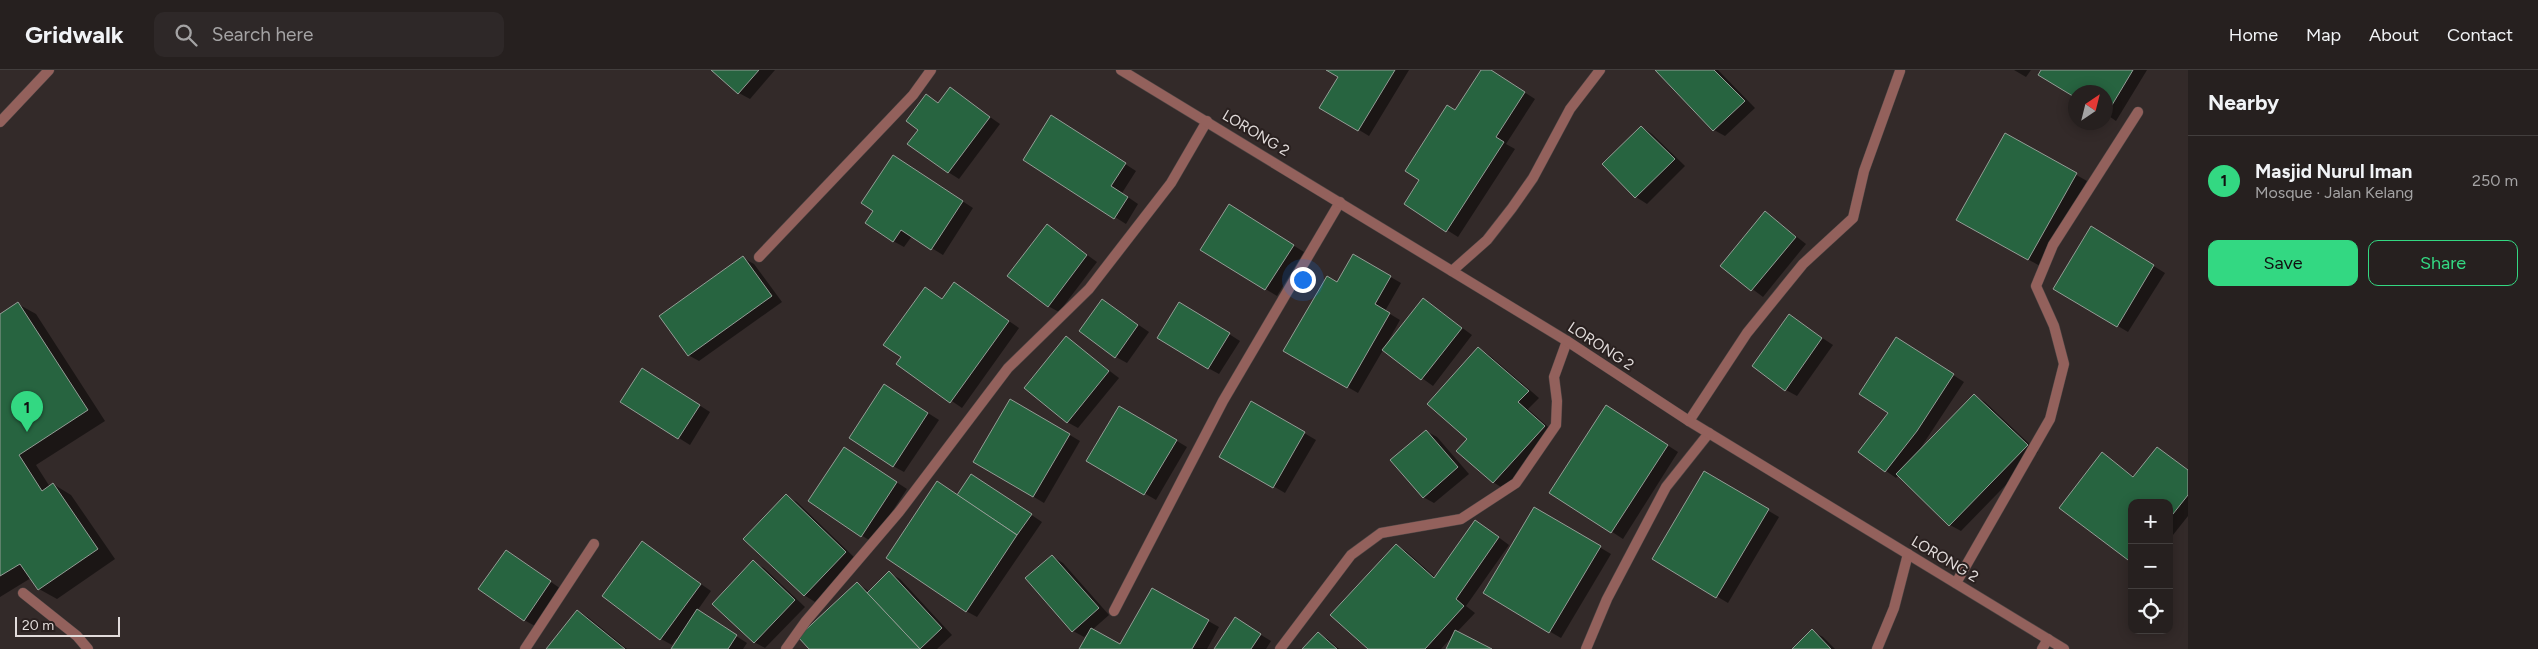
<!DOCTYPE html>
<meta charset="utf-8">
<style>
body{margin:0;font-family:Figtree,sans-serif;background:#2e2828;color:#f1f3f6}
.controls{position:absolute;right:15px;bottom:15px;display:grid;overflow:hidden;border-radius:10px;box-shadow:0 2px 12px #0003}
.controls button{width:45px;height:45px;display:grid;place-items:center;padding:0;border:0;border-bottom:1px solid #423e3d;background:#26201f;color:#f1f3f6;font:25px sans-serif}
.compass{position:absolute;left:2068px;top:15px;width:45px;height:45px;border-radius:50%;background:#26201f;box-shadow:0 2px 12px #0003;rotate:35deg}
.scale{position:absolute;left:15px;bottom:12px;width:105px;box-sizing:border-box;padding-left:5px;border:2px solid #e2dcdb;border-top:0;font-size:14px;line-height:18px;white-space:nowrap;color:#e2dcdb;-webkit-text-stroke:4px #29201f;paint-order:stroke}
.you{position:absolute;left:1302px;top:209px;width:18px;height:18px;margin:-12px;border:4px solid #fff;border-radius:50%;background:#1a73e8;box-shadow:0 0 0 8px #1a73e833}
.badge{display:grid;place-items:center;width:32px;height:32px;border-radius:50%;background:#33d882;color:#111;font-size:16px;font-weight:700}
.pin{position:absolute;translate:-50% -41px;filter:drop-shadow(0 1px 2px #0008)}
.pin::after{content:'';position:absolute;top:26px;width:18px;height:15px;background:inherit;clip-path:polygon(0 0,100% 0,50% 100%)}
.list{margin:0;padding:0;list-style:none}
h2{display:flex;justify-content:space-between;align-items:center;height:65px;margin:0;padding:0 20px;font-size:21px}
h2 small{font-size:16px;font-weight:400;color:#a4a3a4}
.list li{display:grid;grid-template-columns:32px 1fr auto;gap:15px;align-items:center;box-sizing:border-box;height:90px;padding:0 20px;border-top:1px solid #423e3d}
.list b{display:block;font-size:19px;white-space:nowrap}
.list p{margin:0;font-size:16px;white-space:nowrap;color:#a4a3a4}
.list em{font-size:16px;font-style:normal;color:#a4a3a4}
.actions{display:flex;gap:10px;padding:15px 20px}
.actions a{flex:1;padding:11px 0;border:1px solid #33d882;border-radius:10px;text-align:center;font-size:18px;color:#33d882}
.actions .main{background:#33d882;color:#111}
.icon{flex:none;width:28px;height:28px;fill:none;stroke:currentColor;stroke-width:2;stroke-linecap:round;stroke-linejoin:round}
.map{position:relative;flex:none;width:2188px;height:579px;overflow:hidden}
header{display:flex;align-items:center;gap:30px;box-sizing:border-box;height:70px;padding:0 25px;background:#26201f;border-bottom:1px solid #423e3d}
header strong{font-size:24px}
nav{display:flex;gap:28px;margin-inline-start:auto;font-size:18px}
.search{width:350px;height:45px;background:#2e2828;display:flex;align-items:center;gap:12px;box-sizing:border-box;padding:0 18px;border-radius:10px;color:#a4a3a4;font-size:19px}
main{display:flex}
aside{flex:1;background:#26201f}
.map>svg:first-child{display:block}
.shadow{fill:#0007}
.building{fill:#276440;stroke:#949d96}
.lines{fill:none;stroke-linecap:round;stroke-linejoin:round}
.service-casing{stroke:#4f4645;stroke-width:11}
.minor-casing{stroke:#4f4645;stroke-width:11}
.service{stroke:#93615c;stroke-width:10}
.minor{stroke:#93615c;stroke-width:10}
.labels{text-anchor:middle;stroke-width:4;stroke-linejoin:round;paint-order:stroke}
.street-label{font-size:15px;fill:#e2dcdb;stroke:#29201f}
</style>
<header>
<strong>Gridwalk</strong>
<div class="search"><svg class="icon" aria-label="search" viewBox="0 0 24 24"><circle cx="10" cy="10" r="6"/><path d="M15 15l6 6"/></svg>Search here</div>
<nav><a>Home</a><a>Map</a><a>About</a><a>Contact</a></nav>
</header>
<main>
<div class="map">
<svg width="2188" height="579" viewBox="0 0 2188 579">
<rect width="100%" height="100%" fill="#332a29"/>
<!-- shadow -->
<g class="shadow">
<polygon points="713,0 775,0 750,29 739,23"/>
<polygon points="1328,0 1409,0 1369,66 1321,37 1339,7"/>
<polygon points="1482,0 1490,0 1535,29 1506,74 1515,79 1458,167 1406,134"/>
<polygon points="1656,0 1718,0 1755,38 1725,66 1714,60"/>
<polygon points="2014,0 2031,0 2026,7"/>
<polygon points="2043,0 2147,0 2116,51 2106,44 2106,22 2076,22"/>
<polygon points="950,19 1000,54 959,109 948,102 939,34"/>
<polygon points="1062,53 1136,101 1122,123 1138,134 1126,154 1024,90"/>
<polygon points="1642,57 1652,64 1685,96 1647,134 1636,127 1604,94"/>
<polygon points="2006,65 2087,111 2040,196 1958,150"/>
<polygon points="904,93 973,138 943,185 912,166 904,177 893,171"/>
<polygon points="1240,142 1304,182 1277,226 1202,180"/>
<polygon points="1765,142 1806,174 1763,227 1722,196"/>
<polygon points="1047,156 1097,192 1059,242 1048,236"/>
<polygon points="2102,164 2165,203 2128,262 2054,218"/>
<polygon points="1354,186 1401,213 1385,241 1400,250 1386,275 1423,229 1472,265 1433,316 1383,280 1358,323 1285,281 1338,214"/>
<polygon points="743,188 754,194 782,232 699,291 688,285"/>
<polygon points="955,214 1019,258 962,338 898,294 902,287 925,219 943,230"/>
<polygon points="1102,230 1149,262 1127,293 1116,287"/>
<polygon points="18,234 36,244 105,351 36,395 50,417 53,414 71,425 115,489 57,529 39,519 31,508 0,527 0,245"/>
<polygon points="1191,240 1240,271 1219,304 1208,298"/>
<polygon points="1789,246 1833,275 1797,326 1786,320"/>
<polygon points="1066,268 1119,308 1078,358 1067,352"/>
<polygon points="1907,275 1964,312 1916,385 1974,325 1985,332 2038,382 1961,461 1950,455 1899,405 1896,408 1886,401 1860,381 1890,342"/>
<polygon points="1478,278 1489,285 1539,328 1528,339 1555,363 1504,419 1493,412 1468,369"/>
<polygon points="653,306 710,342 690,375 621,332"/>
<polygon points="895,322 939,350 904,402 893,396"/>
<polygon points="1010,330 1080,371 1044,433 975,392"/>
<polygon points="1252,332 1316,370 1285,423 1221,386"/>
<polygon points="1120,337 1187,377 1156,430 1088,390"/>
<polygon points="1617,343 1678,382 1623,469 1551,422"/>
<polygon points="1426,361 1437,367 1469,404 1434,433 1423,427"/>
<polygon points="2157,378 2188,400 2188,446 2169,470 2169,433 2132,433 2102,384 2135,407"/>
<polygon points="855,385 907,419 872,472 861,465"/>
<polygon points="1705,403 1779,447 1728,533 1654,489"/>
<polygon points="972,405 1042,452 977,547 966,541 938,412 958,425"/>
<polygon points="786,426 797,432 856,489 815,532 804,525"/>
<polygon points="1534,438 1611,484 1561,568 1484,523"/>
<polygon points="1486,458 1509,475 1466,536 1475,543 1457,562 1489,579 1447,579 1452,567 1441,579 1369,579 1332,545 1396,475 1407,482 1436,508"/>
<polygon points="642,473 711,521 697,541 747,573 743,579 672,579 678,570 676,569 672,575 661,569 603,526"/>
<polygon points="1052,486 1063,493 1109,545 1092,560 1121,576 1153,520 1219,557 1207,579 1081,579 1091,561 1084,567 1073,561"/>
<polygon points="517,488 561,519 535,556 524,550"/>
<polygon points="753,492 764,498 805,537 765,578 754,572"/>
<polygon points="889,503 900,509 952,565 937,579 811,579 800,567 857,513 870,522"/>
<polygon points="578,541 589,548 627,579 547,579"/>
<polygon points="1235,549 1271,571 1266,579 1215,579"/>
<polygon points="1812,561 1823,567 1835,579 1794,579"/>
<polygon points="1318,563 1329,570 1339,579 1304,579"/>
</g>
<!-- building -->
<g class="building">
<polygon points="711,0 759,0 738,24"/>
<polygon points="1326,0 1395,0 1358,61 1319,38 1338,7"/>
<polygon points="1481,0 1491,0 1525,22 1496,67 1504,72 1446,162 1404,134 1419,110 1405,101 1447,35 1455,40"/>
<polygon points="1655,0 1714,0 1745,31 1713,61"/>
<polygon points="2041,0 2133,0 2106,45 2106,22 2076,22 2076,28 2038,5"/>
<polygon points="950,17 990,47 948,103 907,74 918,60 906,51 926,24 938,33"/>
<polygon points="1051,45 1126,93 1111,116 1128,127 1114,149 1023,90"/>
<polygon points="1641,56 1675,89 1635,128 1602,94"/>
<polygon points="2005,63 2077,103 2028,190 1956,150"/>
<polygon points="893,85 963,131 931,180 901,160 893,172 865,153 873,141 861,133"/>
<polygon points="1229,134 1294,175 1265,220 1200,180"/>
<polygon points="1765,141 1796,167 1751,221 1720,196"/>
<polygon points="1047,154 1087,185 1048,237 1007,206"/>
<polygon points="2091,156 2154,195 2117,257 2053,219"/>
<polygon points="1353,184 1391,206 1375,234 1390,243 1347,318 1283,281 1327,206 1337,212"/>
<polygon points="743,186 772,226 688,286 659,246"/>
<polygon points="954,212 1009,251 950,333 896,294 901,287 883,275 925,217 942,229"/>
<polygon points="1423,228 1462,258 1421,310 1382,280"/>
<polygon points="1102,229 1138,255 1115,288 1079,261"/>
<polygon points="18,232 88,340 19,385 42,421 53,413 98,479 38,520 20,494 0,506 0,244"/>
<polygon points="1179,232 1230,263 1208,299 1157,268"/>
<polygon points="1789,244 1822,268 1785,321 1752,296"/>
<polygon points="1066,266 1109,301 1067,353 1024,318"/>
<polygon points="1896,267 1954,304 1917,361 1885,402 1858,382 1888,343 1859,324"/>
<polygon points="1478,277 1529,321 1518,332 1545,356 1493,413 1456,381 1467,369 1427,334"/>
<polygon points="642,298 700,335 678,369 620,332"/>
<polygon points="884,314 928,343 893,397 849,368"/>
<polygon points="1974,324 2028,375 1949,456 1896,404"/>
<polygon points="1010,329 1070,364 1033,427 973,392"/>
<polygon points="1251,331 1305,362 1273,418 1219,387"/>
<polygon points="1606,335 1668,375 1611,463 1549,423"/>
<polygon points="1119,336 1177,370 1144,425 1086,391"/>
<polygon points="1426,360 1458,397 1423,428 1390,390"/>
<polygon points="844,377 897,412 861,467 808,431"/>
<polygon points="2157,377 2188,400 2188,425 2169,449 2169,433 2132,433 2132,493 2059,438 2102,382 2133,407"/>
<polygon points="1704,401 1769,439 1716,528 1652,489"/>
<polygon points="971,404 1032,444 1017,465 957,425"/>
<polygon points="937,411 1017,465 966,542 886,488"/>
<polygon points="786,424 846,482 804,526 743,469"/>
<polygon points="1534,437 1601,476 1549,563 1483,523"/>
<polygon points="1475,450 1499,467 1456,529 1464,536 1425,579 1368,579 1330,545 1396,474 1434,508"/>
<polygon points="642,471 701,514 660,570 602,526"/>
<polygon points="506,480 551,511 524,551 478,519"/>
<polygon points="1052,485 1099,538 1072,562 1025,508"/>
<polygon points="753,490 795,530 754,573 712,534"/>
<polygon points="889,501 942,558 920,579 867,523"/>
<polygon points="857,512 920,579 809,579 798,567"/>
<polygon points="1152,518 1209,550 1192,579 1079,579 1091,558 1120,574"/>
<polygon points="697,539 737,565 728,579 671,579"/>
<polygon points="577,540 625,579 546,579"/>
<polygon points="1235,547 1261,564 1251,579 1214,579"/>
<polygon points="1812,559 1831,579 1792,579"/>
<polygon points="1455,560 1492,579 1446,579"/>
<polygon points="1318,562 1337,579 1302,579"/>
</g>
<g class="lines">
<!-- service casing -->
<g class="service-casing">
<g id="service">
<polyline points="759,187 913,25 931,0"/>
<polyline points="1689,351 1747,263 1803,194 1853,148 1864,101 1900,1"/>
<polyline points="1956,513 2050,349 2064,294 2054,256 2036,216 2053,175 2138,42"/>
<polyline points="23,523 77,566 88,579"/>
<polyline points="1114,541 1223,331 1340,132"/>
<polyline points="525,579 594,474"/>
<polyline points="786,579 806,551 899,442 1008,298 1089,219 1171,113 1207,51"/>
<polyline points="1280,579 1351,485 1381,463 1461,449 1516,413 1556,355 1557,331 1554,307 1567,271"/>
<polyline points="1586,579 1607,529 1666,417 1709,363"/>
<polyline points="1877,579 1894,538 1908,484"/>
<polyline points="2042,579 2048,569"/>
</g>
</g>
<!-- minor casing -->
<g class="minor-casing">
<g id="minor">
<polyline points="1121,0 1567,271 1689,351 2064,579"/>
<polyline points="0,52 49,0"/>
<polyline points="1452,201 1487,170 1512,138 1533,108 1570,39 1600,0"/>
</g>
</g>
<!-- service -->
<use href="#service" class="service"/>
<!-- minor -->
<use href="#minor" class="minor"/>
</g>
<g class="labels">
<!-- street labels -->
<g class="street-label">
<text transform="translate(1256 63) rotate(31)" y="5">LORONG 2</text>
<text transform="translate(1601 276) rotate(33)" y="5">LORONG 2</text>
<text transform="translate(1945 489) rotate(31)" y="5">LORONG 2</text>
</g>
</g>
</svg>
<div class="controls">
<button>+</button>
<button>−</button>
<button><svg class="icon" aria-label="locate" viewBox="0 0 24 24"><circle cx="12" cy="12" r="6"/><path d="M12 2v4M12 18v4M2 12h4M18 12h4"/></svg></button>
</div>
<svg class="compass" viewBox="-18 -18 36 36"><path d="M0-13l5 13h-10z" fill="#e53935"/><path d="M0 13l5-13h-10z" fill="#a4a3a4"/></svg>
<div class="scale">20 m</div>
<div class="you"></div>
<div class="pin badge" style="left:27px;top:362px">1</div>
</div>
<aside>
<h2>Nearby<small></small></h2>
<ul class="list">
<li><span class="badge">1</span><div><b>Masjid Nurul Iman</b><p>Mosque · Jalan Kelang</p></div><em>250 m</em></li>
</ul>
<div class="actions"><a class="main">Save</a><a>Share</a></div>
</aside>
</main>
